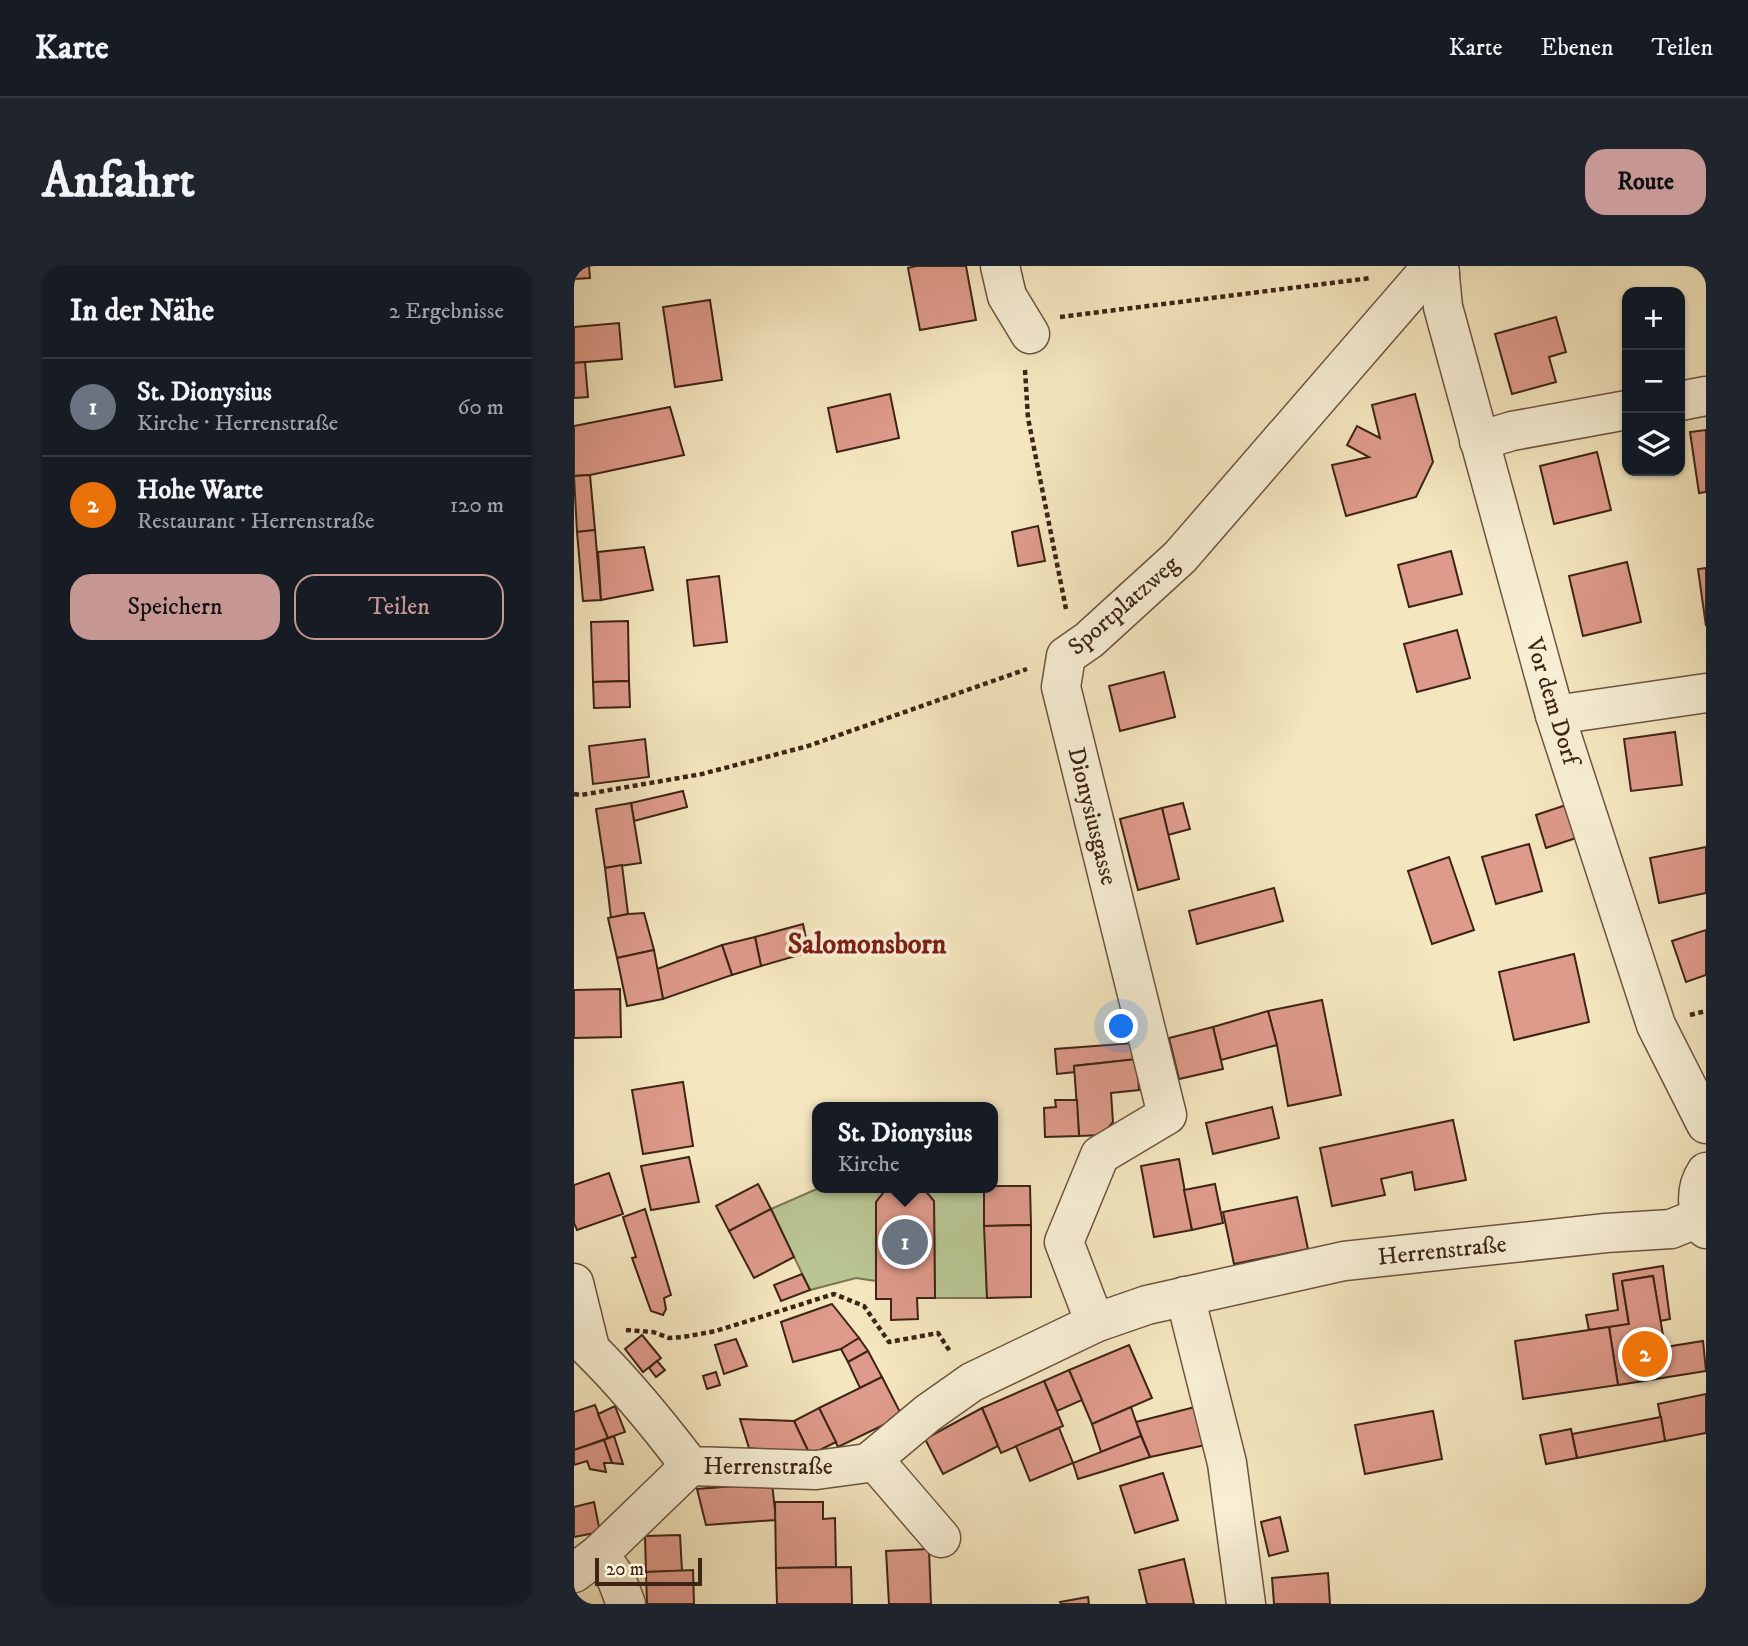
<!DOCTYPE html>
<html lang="de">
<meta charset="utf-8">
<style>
body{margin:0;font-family:"IM FELL DW Pica",serif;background:#20242c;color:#f1f3f6}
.controls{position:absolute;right:21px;top:21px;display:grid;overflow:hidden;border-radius:14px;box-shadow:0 2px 5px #0004}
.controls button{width:63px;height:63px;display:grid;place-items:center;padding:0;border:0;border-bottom:2px solid #363941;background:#171b24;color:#f1f3f6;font:35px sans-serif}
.scale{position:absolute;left:21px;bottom:18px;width:107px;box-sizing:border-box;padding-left:7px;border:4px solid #3e2415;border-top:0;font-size:19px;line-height:24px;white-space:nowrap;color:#3e2415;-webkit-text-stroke:5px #f8efd5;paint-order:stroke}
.you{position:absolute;left:548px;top:761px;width:24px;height:24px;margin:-18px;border:5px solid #fff;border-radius:50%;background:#1a73e8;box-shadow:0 0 0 10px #1a73e833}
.badge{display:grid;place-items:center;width:46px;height:46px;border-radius:50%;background:#c59692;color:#fff;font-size:23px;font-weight:700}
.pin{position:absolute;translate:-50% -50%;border:4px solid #fff;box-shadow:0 2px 7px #0006}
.popup{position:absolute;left:238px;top:836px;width:186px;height:91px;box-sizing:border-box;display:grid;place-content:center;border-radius:14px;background:#171b24;filter:drop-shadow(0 2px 5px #0005);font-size:23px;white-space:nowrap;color:#9ea1a6}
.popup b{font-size:26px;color:#f1f3f6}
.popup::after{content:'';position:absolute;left:50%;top:100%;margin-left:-14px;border:14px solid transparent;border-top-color:#171b24}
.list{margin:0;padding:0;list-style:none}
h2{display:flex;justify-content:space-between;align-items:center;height:91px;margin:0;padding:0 28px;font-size:30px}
h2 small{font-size:23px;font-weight:400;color:#9ea1a6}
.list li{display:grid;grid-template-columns:46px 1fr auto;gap:21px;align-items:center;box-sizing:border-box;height:98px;padding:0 28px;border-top:2px solid #363941}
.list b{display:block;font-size:26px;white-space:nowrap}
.list p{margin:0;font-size:23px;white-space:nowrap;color:#9ea1a6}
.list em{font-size:23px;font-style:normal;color:#9ea1a6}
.actions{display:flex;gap:14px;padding:21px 28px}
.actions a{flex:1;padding:16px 0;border:2px solid #c59692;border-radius:21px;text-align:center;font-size:24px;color:#c59692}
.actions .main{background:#c59692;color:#111}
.icon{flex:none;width:38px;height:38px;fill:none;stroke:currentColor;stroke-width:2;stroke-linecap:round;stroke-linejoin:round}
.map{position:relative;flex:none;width:1132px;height:1338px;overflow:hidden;border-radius:21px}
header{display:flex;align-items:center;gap:42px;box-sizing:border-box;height:98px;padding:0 35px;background:#171b24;border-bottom:2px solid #363941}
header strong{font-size:33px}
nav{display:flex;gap:38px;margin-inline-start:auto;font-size:24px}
.intro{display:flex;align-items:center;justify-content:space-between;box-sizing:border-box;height:168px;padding:0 42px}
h1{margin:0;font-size:49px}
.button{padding:18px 32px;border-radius:21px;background:#c59692;color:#111;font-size:24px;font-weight:700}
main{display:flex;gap:42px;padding:0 42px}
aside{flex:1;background:#171b24;border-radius:21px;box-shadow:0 2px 5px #0004}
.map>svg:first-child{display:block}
.green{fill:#b9c694;stroke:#7c7554;stroke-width:2}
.building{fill:#de9a8a;stroke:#3e2415;stroke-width:2}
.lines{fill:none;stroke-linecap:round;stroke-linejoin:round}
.minor-casing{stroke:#6c5440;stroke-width:41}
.path{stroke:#3e2415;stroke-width:4.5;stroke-dasharray:5 3.5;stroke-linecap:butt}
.minor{stroke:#f8efd5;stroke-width:38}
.labels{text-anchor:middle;stroke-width:7;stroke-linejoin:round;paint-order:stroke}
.street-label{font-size:24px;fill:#3e2415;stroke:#f8efd5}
.quarter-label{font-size:28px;font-weight:bold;fill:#7a1f14;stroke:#f8efd5}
</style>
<header>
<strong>Karte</strong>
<nav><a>Karte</a><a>Ebenen</a><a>Teilen</a></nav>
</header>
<div class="intro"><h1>Anfahrt</h1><a class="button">Route</a></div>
<main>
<aside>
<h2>In der Nähe<small>2 Ergebnisse</small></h2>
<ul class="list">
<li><span class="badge" style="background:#6b7280">1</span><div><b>St. Dionysius</b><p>Kirche · Herrenstraße</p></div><em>60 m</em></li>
<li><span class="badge" style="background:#e8710a">2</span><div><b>Hohe Warte</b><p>Restaurant · Herrenstraße</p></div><em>120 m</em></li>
</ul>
<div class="actions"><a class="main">Speichern</a><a>Teilen</a></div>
</aside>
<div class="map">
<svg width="1132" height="1338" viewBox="0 0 1132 1338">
<rect width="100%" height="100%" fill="#f4e6bf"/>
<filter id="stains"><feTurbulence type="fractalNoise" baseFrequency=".00286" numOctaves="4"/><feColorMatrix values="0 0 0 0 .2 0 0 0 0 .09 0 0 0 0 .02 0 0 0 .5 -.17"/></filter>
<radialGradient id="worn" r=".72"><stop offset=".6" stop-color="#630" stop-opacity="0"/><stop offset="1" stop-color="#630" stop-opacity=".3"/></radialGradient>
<!-- green -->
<g class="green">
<polygon points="245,922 313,922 302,936 302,1015 282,1012 236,1024 197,943"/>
<polygon points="349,922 410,922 413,1032 361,1032 360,935"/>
</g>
<!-- building -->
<g class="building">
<polygon points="0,0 15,0 16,12 0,13"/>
<polygon points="342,0 392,0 402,54 346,64 334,2"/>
<polygon points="136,34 148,114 101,121 89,41"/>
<polygon points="982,51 992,86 975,91 982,116 938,128 921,68"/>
<polygon points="45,57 48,93 0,97 0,61"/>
<polygon points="11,96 14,131 0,132 0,97"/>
<polygon points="316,128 325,172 263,186 254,142"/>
<polygon points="841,128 859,196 842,231 772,250 758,199 795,191 773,179 783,160 806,172 798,139"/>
<polygon points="96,141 110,189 16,209 0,210 0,160"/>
<polygon points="1132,164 1132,226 1125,227 1116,166"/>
<polygon points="1023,186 1037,244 980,258 966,200"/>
<polygon points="16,209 21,264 3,266 0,210"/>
<polygon points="464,260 471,295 444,300 438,266"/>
<polygon points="21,264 27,334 9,335 3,266"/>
<polygon points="70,281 79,324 27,334 24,286"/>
<polygon points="877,285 888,328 835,341 824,299"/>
<polygon points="1053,296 1067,356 1009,370 995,310"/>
<polygon points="1132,302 1132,360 1124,303"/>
<polygon points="145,310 153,376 120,380 113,314"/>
<polygon points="54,355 55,415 19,416 17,356"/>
<polygon points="883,364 896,412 843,426 830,378"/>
<polygon points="590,406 601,451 546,465 535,420"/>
<polygon points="55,415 56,441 20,442 19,416"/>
<polygon points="1101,466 1108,519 1057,525 1050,473"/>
<polygon points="71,473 75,511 19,518 15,480"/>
<polygon points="109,525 113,541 60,555 57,537"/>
<polygon points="57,537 67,597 31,602 22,543"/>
<polygon points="609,537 616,563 594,569 588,542"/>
<polygon points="992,539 1002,572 972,582 962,549"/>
<polygon points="588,542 605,613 564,624 546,553"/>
<polygon points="955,578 968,625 922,638 908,591"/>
<polygon points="1132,581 1132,627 1085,637 1076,592"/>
<polygon points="875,591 900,664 858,678 834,605"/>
<polygon points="48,599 54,648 37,652 31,602"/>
<polygon points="700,622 709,655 623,678 615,645"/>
<polygon points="70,647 80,684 43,692 34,652 54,648"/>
<polygon points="229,658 235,686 187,700 181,671"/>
<polygon points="1132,664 1132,709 1112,716 1098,675"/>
<polygon points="181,671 187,700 158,709 148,679"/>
<polygon points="148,679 158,709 89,733 83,703"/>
<polygon points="80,684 89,733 53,740 43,692"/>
<polygon points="1000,688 1015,756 940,774 925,706"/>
<polygon points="46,723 47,771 0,772 0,724"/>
<polygon points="748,734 767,829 714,840 703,779 694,745"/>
<polygon points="694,745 703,779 647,794 639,761"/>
<polygon points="639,761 649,803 605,813 595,772"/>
<polygon points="561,777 563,793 500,800 501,806 483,808 481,783"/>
<polygon points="563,793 565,824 537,827 539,856 528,869 505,870 500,800"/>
<polygon points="109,816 119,880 69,888 58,824"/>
<polygon points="481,834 503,834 505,870 471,871 470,842 482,841"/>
<polygon points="698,841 705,872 639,888 632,857"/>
<polygon points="879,854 892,914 841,924 838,906 807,913 811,929 758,940 746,882"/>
<polygon points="115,891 125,936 77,944 67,900"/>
<polygon points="605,893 618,964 580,971 567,900"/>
<polygon points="35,907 49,948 3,964 0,957 0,919"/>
<polygon points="184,918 197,943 155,965 142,940"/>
<polygon points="641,918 649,957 618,964 610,924"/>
<polygon points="418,920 456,920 457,959 410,960 410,922 418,922"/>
<polygon points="313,922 349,922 360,935 361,1032 343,1032 344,1053 317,1054 317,1033 302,1033 302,936"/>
<polygon points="723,931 734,983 660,998 649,946"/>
<polygon points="71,943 97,1029 90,1032 92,1043 89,1049 77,1045 58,992 62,991 49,951"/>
<polygon points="197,943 220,991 180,1012 155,965"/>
<polygon points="457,959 457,1031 413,1032 410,960"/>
<polygon points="1089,1000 1096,1053 1086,1055 1079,1010 1048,1015 1055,1058 1015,1064 1012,1049 1044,1044 1039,1008"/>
<polygon points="228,1008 236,1024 207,1035 200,1019"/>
<polygon points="1079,1010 1091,1081 1129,1075 1132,1105 1044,1119 1035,1061 1055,1058 1048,1015"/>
<polygon points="258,1038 285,1072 267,1083 219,1096 207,1056"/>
<polygon points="1035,1061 1044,1119 949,1133 941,1075"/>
<polygon points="68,1069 87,1092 69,1106 51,1083"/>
<polygon points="285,1072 294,1085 274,1096 267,1083"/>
<polygon points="162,1073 173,1100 150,1108 141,1079"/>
<polygon points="555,1079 578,1132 518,1158 495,1104"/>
<polygon points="294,1085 308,1111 286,1122 274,1096"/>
<polygon points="83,1095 91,1104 82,1111 75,1102"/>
<polygon points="495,1104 508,1134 483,1145 470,1115"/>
<polygon points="142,1106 146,1119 133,1123 129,1110"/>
<polygon points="308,1111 328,1150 264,1181 245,1142"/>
<polygon points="470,1115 489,1160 427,1187 408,1142"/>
<polygon points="1132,1128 1132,1167 1091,1175 1084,1138"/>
<polygon points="21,1139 34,1172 0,1184 0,1146"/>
<polygon points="41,1140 51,1166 34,1172 24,1148"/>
<polygon points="625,1140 636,1178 576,1191 562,1156"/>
<polygon points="557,1141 567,1170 527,1186 518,1158"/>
<polygon points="245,1142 262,1176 236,1189 220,1155"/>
<polygon points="408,1142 424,1180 369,1208 351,1173"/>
<polygon points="859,1145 868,1193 791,1208 781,1159"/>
<polygon points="1087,1151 1091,1175 1003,1192 998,1168"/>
<polygon points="166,1153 220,1155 236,1189 175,1182"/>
<polygon points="485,1162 499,1197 456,1215 442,1180"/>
<polygon points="997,1163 1003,1192 972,1198 966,1169"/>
<polygon points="40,1170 49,1198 38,1197 30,1174"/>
<polygon points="567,1170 576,1191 504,1213 499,1197"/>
<polygon points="30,1174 38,1197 30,1197 32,1206 16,1203 13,1195 0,1199 0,1184"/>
<polygon points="589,1207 604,1254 561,1267 546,1220"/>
<polygon points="198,1217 202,1254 132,1259 123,1223"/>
<polygon points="20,1236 26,1266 0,1271 0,1241"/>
<polygon points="201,1236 249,1236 249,1253 261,1252 262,1301 202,1302"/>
<polygon points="706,1251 714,1285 695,1290 687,1256"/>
<polygon points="106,1269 108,1305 72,1306 71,1270"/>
<polygon points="355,1283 357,1338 315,1338 312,1285"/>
<polygon points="610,1293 620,1338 573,1338 565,1304"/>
<polygon points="277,1301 278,1338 203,1338 202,1302"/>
<polygon points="119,1304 120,1338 73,1338 72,1306"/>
<polygon points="754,1307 756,1338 700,1338 698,1312"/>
<polygon points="514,1331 515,1338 487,1338 486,1336"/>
</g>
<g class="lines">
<!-- minor casing -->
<g class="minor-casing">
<g id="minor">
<polyline points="426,0 433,30 456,68"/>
<polyline points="865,0 869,41 981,449 1082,759 1132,858"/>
<polyline points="1106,135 1132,130"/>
<polyline points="905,175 938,165 1053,144"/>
<polyline points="981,449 1132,427"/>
<path d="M1132 906C1120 924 1123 945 1132 963"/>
<polyline points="0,1017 16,1082"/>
<polyline points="611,1030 653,1197 672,1338"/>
<polyline points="521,1057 490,976 526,889 593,849 487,421 492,390 515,374 606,291 847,13 866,7"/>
<path d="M0 1068C43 1107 81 1154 116 1200L242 1204 294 1197 354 1147 398 1116 521 1057 573 1039 770 995 1032 967 1097 963 1127 951"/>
<polyline points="299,1193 367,1272"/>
<polyline points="25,1288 42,1312 52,1338"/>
<polyline points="0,1307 25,1288 116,1200"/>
</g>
</g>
<!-- path -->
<g class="path">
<polyline points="486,51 797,12"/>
<polyline points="451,104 454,152 492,343"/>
<polyline points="0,528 7,529 128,508 234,480 453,403"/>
<polyline points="1116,749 1132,745"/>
<polyline points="52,1064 79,1066 95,1072 109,1071 142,1065 260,1028 290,1040 315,1076 364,1067 377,1087"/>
</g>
<!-- minor -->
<use href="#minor" class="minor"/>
</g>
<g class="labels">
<!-- street labels -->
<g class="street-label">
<text transform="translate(549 339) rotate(-41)" y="8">Sportplatzweg</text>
<text transform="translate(979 435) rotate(73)" y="8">Vor dem Dorf</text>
<text transform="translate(519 550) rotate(76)" y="8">Dionysiusgasse</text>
<text transform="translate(868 984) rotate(-6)" y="8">Herrenstraße</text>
<text x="194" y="1208">Herrenstraße</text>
</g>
<!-- quarter labels -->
<g class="quarter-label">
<text x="293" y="687">Salomonsborn</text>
</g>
</g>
<rect width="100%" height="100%" filter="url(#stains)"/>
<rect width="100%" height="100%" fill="url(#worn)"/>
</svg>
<div class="controls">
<button>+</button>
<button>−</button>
<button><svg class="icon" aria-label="layers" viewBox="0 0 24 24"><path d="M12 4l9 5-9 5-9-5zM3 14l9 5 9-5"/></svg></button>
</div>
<div class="scale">20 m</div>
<div class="you"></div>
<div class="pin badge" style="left:331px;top:976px;background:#6b7280">1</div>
<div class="popup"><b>St. Dionysius</b>Kirche</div>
<div class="pin badge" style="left:1071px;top:1088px;background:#e8710a">2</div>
</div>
</main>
